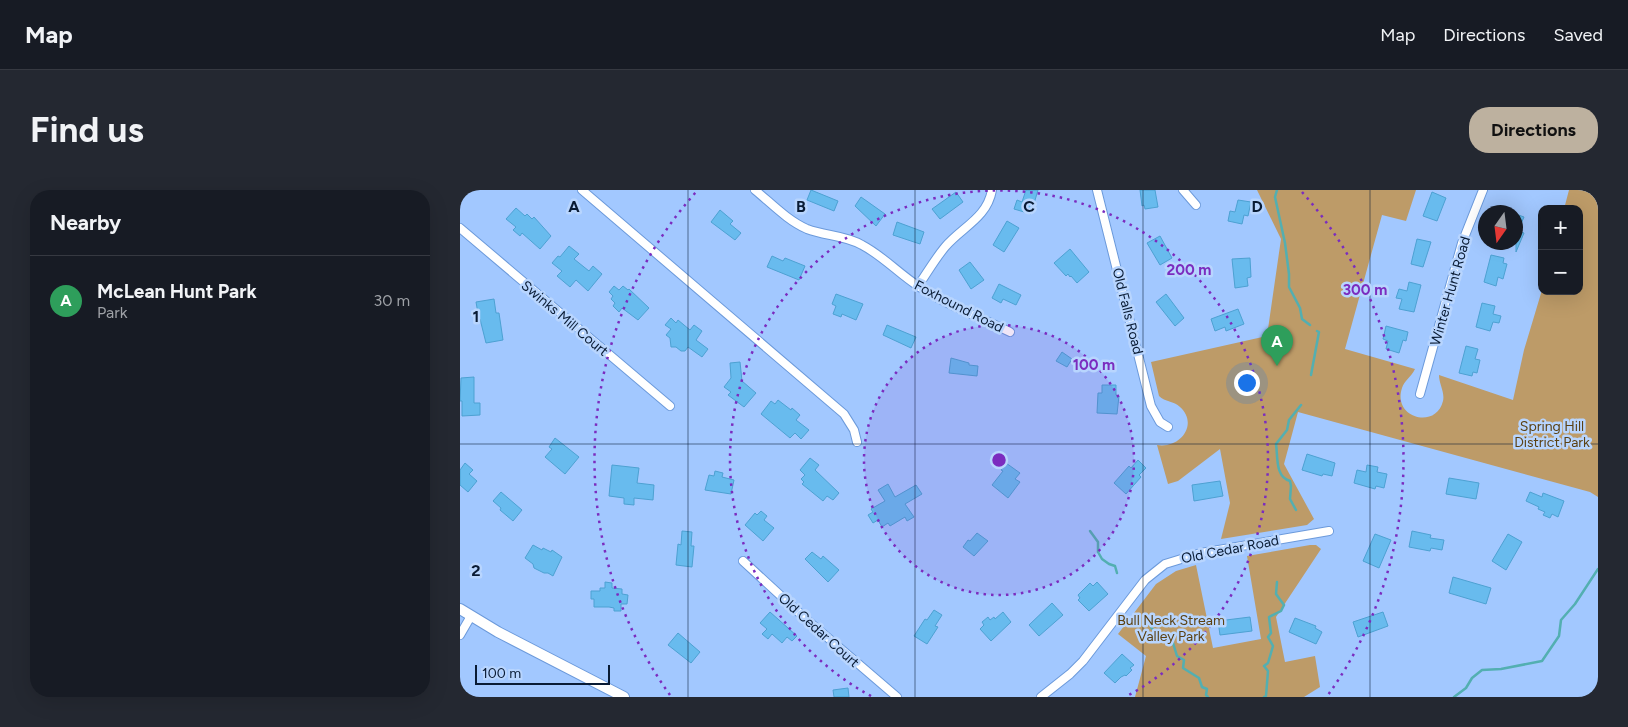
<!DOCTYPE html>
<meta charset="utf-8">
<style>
body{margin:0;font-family:Figtree,sans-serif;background:#242831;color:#f1f3f6}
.controls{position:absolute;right:15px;top:15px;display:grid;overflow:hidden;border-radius:10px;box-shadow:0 5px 20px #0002}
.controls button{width:45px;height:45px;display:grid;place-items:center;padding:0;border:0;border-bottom:1px solid #363941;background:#171b24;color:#f1f3f6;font:25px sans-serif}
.compass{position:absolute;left:1018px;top:15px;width:45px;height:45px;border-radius:50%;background:#171b24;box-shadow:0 5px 20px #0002;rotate:194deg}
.scale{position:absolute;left:15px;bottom:12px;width:135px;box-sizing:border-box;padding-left:5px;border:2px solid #091b34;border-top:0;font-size:14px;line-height:18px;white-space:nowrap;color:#091b34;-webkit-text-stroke:4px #b8d5fe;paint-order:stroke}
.you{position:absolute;left:786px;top:192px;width:18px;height:18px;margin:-12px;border:4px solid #fff;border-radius:50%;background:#1a73e8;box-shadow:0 0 0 8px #1a73e833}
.badge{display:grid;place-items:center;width:32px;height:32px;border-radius:50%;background:#bdb19f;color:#fff;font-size:16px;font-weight:700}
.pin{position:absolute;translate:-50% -41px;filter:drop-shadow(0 1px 2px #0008)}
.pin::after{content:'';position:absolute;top:26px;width:18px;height:15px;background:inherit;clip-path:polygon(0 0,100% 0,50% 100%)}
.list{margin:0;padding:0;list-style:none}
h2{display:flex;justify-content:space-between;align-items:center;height:65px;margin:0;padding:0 20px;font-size:21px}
h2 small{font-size:16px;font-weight:400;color:#9ea1a6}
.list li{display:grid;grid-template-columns:32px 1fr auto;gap:15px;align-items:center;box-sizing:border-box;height:90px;padding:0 20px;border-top:1px solid #363941}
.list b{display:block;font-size:19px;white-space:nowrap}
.list p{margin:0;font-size:16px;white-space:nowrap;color:#9ea1a6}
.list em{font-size:16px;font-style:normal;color:#9ea1a6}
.map{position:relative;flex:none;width:1138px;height:507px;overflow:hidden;border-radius:20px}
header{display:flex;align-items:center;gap:30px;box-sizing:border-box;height:70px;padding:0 25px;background:#171b24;border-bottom:1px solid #363941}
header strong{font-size:24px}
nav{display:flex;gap:28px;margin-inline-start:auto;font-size:18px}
.intro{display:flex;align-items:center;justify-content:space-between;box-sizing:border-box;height:120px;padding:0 30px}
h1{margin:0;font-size:35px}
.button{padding:12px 22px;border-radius:20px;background:#bdb19f;color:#111;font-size:18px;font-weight:700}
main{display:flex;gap:30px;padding:0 30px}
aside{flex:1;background:#171b24;border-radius:20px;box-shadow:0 5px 20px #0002}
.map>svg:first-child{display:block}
.green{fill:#bd9b68}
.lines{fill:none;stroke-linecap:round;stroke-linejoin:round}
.stream{stroke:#53afb1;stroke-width:2.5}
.building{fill:#68bbee;stroke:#4da1d2}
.street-casing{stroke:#6c9adb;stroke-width:10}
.secondary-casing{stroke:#6c9adb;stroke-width:12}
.street{stroke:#fff;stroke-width:8}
.secondary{stroke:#fff;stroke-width:10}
.grid{fill:none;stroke:#091b34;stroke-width:1;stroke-opacity:0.55}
.ring{fill:none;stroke:#7b2cbf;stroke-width:2.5;stroke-dasharray:2.5 5}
.labels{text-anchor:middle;stroke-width:5;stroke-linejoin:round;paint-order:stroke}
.street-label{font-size:14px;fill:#091b34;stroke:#b8d5fe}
.park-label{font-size:14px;fill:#5b4113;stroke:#b8d5fe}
.grid-label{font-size:16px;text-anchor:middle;font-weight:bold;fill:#091b34;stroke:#b8d5fe;stroke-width:5;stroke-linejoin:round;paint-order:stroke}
.centre{fill:#7b2cbf;stroke:#b8d5fe;stroke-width:2.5}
.ring-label{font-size:15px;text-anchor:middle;font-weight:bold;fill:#7b2cbf;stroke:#b8d5fe;stroke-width:5;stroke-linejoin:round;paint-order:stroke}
</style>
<header>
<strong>Map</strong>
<nav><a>Map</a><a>Directions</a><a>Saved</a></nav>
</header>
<div class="intro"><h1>Find us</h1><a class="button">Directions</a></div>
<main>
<aside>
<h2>Nearby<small></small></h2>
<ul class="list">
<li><span class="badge" style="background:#2e9e5b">A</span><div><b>McLean Hunt Park</b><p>Park</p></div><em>30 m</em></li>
</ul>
</aside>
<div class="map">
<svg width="1138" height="507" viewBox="0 0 1138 507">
<rect width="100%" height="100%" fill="#a2c8ff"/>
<!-- green -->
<g class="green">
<path d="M797 0H956L946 31 922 25 885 159 955 179C952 186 944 191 942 198 932 228 976 240 983 211 985 202 979 194 979 185L1053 210 1064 160 1082 100V101H1119V19H1104L1109 0H1138V307L1130 302 838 222 824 274 854 329 847 335 761 349 770 313 760 259 718 291 708 294 697 255C720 259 739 234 720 217 714 211 705 212 699 206L691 172 807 146 821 49Z"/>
<polygon points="850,355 856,355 861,359 816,427 825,472 855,466 860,497 844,507 675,507 686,466 658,444 696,394 716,381 736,375 753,458 801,449 787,366"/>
</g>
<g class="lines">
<!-- stream -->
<g class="stream">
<polyline points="817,0 815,7 825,53 829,84 829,97 840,118 842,129 850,135"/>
<polyline points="851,185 859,142 857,141"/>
<path d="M836 320 830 309 831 296 830 291C815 287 818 267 816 254L827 240 829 230 841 215"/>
<polyline points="630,341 638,352 638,362 642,369 649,374 655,376 657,383"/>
<polyline points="691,437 701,450 713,453 717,466 724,470 723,478 739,488 742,497 747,499 746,505 748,507"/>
<polyline points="804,507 806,506 808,481 804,476 808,473 813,456 808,447 811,443 809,427 821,421 824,415 816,404 817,392"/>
<polyline points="994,507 1006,498 1012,488 1022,480 1041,479 1082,471 1099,446 1101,430 1115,414 1138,379"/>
</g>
</g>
<!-- building -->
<g class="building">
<polygon points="351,0 378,11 374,21 347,10"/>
<polygon points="566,0 578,0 571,24 554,19 557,10 562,12"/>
<polygon points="680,0 695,0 698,17 685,19 684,15 682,16"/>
<polygon points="496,2 503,12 480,29 472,19"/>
<polygon points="972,2 986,8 977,31 963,26"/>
<polygon points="401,7 425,24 416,36 395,16"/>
<polygon points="778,10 791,12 788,26 784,25 782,34 768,31 770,21 775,22"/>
<polygon points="56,18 65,26 67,24 72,29 74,27 91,46 80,59 62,43 60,46 53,40 56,37 46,29"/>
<polygon points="260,20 273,31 270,34 281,43 275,50 251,32"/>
<polygon points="1056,24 1064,27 1058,41 1064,43 1056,62"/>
<polygon points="547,31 559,38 544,62 533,55"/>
<polygon points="437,32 464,42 460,54 433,45"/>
<polygon points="700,46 712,68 700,75 687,53"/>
<polygon points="957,49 971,52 963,77 951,74"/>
<polygon points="109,56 119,64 114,69 129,81 133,76 142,84 128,101 116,90 110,97 97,86 102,81 92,73 98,66 100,67"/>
<polygon points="610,59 629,82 617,93 611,86 610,87 608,84 606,86 594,73"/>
<polygon points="1031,65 1044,68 1043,73 1047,74 1043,89 1038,87 1036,96 1024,92"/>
<polygon points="312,66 323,71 325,68 345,76 339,90 307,77"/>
<polygon points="790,68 791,87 787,88 788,96 775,98 772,69"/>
<polygon points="510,72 524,90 511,99 499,80"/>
<polygon points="949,92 961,95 954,122 939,119 942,109 936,108 939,99 947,101"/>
<polygon points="539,94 561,105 556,115 543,109 541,113 532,108"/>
<polygon points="154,96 159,100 163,96 168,100 169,99 189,118 178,130 162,118 159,122 153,116 155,113 151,109 153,106 149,102"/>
<polygon points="376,104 403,114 396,130 382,124 381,127 373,124 376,116 372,114"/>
<polygon points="706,104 724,128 715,136 696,112"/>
<polygon points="34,109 36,123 39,123 43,150 26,153 20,129 19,129 16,112"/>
<polygon points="1022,113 1035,116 1033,124 1041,126 1039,133 1033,132 1030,141 1016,137"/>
<polygon points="778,119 784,134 766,141 765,137 755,141 751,129"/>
<polygon points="211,128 216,133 218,130 230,140 234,135 242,141 236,150 248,159 242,167 228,157 225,161 221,161 216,157 211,157 210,148 206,145 211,139 205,135"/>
<polygon points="427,135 456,147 451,158 423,145"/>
<polygon points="926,136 948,142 946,151 943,150 939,163 926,159 928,151 923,149"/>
<polygon points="1006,156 1018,159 1015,169 1020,170 1017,183 1013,182 1012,186 999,183"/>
<polygon points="602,162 612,169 607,177 596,171"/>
<polygon points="491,168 509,173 509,175 518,176 517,186 489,183"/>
<polygon points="280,172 282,191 296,203 284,217 268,205 271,202 264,197 271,188 270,173"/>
<polygon points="14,187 14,213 20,213 20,225 2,226 2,211 0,211 1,188"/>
<polygon points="642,195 656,195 656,205 659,206 657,224 637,223 638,203 642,203"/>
<polygon points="318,210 331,220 332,218 340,225 336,230 349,240 341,249 335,243 330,248 301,224 311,211 315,214"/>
<polygon points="95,248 119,267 105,284 85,267 92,259 89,257"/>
<polygon points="847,264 875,273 872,286 863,284 862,286 842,280"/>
<polygon points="350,268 359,275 355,280 379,303 373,310 367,306 363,311 342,294 344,292 341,289 345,285 340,280"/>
<polygon points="678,270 686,278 679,285 681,287 666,304 654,293 669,276 671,278"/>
<polygon points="5,273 13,280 9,284 17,291 8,302 0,295 0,280"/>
<polygon points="546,273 560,283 555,289 560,292 548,308 532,295 543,281 541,280"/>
<polygon points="152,275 179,278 177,293 194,295 193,310 174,308 174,315 164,314 164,308 149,306"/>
<polygon points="907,275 918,277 917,282 927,284 924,298 916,296 915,299 894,293 897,280 906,282"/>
<polygon points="255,281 263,283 262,287 274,290 271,304 245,300 249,285 254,286"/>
<polygon points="989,288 1019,293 1016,309 986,304"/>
<polygon points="760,291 763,306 734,311 732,295"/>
<polygon points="428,294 435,307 456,295 462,304 445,314 454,327 447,331 445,327 430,336 428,333 422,337 418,330 413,333 408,325 413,322 411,319 425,311 418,300"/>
<polygon points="41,302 62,320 53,331 40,320 41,318 33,311"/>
<polygon points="1070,302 1082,307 1083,303 1104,311 1098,327 1092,324 1090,328 1083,325 1085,322 1078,319 1079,317 1066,311"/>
<polygon points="301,321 307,326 304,330 314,338 303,351 285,335 295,323 297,325"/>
<polygon points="222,341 232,342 231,356 234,356 232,377 216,375 218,354 221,355"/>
<polygon points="952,341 971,345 970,348 984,350 982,360 971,358 970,361 949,357"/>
<polygon points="517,343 528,351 514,366 503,357 508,350 510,351"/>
<polygon points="915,344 931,350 919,378 903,371"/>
<polygon points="1048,344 1062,352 1046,380 1032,371"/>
<polygon points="73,355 82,360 83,358 91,362 92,360 102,367 93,386 88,383 84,383 74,378 73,374 65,368"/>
<polygon points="352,362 361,369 363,366 379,380 368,392 345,369"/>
<polygon points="993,387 1031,398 1026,414 989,403"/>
<polygon points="145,392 152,393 152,398 162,399 162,404 168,405 167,414 161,414 161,421 154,421 154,418 149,417 134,417 134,409 131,409 131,401 140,401 140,398 145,398"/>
<polygon points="637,392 648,404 629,421 618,410 620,408 618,405 630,393 633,396"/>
<polygon points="592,413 603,425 579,446 569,435"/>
<polygon points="474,420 482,425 475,436 478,437 467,454 454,446 465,429 467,430"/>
<polygon points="310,422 337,446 332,451 327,447 322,453 312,444 308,449 302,444 307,439 300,433"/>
<polygon points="543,422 551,432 531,451 520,439 524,435 522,432 528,427 530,430 534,427 535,429"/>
<polygon points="923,422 928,436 898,447 893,432"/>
<polygon points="790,427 792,441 760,445 758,431"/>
<polygon points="835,428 856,436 855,438 862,442 856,454 829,442"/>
<polygon points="218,443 240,462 231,473 208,455"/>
<polygon points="662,464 674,475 670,478 672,480 666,486 665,485 661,487 655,493 644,483"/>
<polygon points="388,498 389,507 374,507 373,500"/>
</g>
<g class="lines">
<!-- street casing -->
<g class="street-casing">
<g id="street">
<polyline points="122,0 384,224 394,240 397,252"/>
<path d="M295 0C311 13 328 31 347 39 365 46 385 45 402 55 423 66 438 83 458 96 486 115 519 127 550 142"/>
<polyline points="637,0 691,216 700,232 708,237"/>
<polyline points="723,0 736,15"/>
<polyline points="0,38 210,216"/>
<path d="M458 96C467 83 475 69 485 57 502 37 527 28 532 0"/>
<polyline points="960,204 1002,53 1023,0"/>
<polyline points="283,371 346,429 437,507"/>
<polyline points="0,445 11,426"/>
<polyline points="581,507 610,484 623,471 685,390 705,374 741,363 869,341"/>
</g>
</g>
<!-- secondary casing -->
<g class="secondary-casing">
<polyline id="secondary" points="0,419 38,442 164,507"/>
</g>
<!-- street -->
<use href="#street" class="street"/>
<!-- secondary -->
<use href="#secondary" class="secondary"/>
</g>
<!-- grid -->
<path class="grid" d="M228 0V507M455 0V507M683 0V507M910 0V507M0 254H1138"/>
<!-- distance rings -->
<circle cx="539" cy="270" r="135" fill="#7b2cbf" fill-opacity=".12"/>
<g class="ring">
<circle cx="539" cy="270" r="135"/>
<path d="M411 506A269 269 0 1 1 667 506"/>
<path d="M210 505A404 404 0 0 1 236 2M842 2A404 404 0 0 1 868 505"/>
</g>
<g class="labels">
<!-- street labels -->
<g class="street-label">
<text transform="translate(990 101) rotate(-74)" y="5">Winter Hunt Road</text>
<text transform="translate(499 116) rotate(27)" y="5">Foxhound Road</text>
<text transform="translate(668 121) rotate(76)" y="5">Old Falls Road</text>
<text transform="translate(105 128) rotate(40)" y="5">Swinks Mill Court</text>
<text transform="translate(770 359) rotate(-11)" y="5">Old Cedar Road</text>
<text transform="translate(359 440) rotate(42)" y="5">Old Cedar Court</text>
</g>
<!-- park labels -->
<g class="park-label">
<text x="1092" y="241">Spring Hill<tspan x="1092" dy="16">District Park</tspan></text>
<text x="711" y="435">Bull Neck Stream<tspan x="711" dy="16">Valley Park</tspan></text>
</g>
</g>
<g class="grid-label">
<text x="114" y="22">A</text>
<text x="341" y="22">B</text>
<text x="569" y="22">C</text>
<text x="797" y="22">D</text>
<text x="16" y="132">1</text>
<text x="16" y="386">2</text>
</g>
<circle cx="539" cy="270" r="8" class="centre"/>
<g class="ring-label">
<text x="729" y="85">200 m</text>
<text x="905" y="105">300 m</text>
<text x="634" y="180">100 m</text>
</g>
</svg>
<div class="controls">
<button>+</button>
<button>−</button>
</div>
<svg class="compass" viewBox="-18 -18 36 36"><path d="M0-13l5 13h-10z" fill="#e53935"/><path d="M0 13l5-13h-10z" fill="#9ea1a6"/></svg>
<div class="scale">100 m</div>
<div class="you"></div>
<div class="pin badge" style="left:817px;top:176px;background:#2e9e5b">A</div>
</div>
</main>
